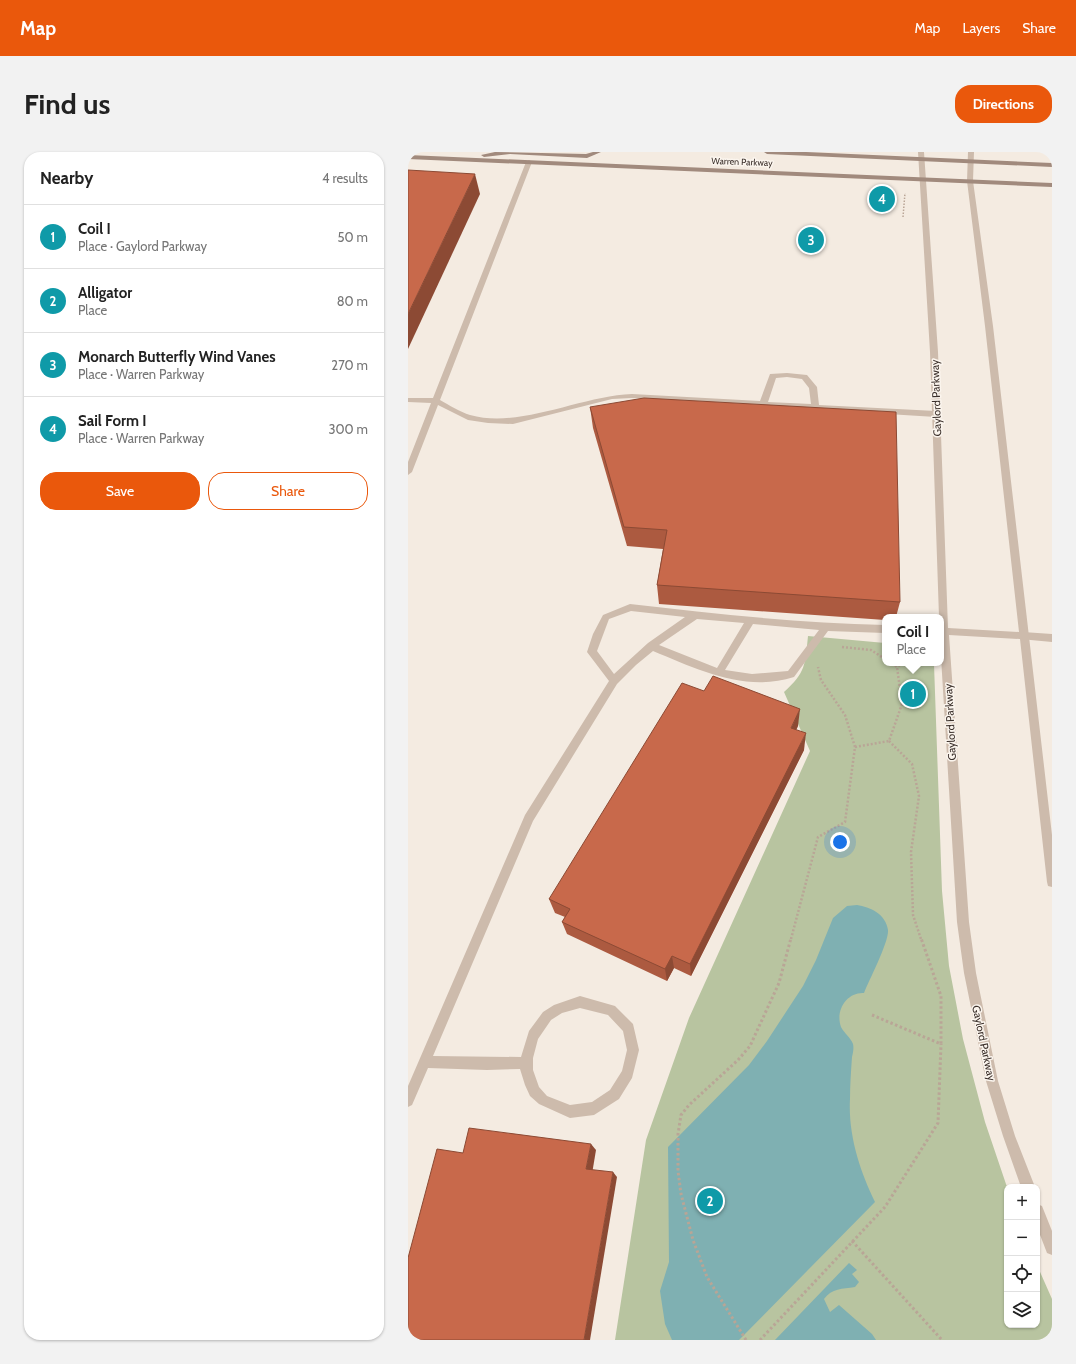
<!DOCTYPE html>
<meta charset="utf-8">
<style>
body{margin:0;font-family:Cabin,sans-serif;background:#f2f2f2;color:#222}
.controls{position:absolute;right:12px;bottom:12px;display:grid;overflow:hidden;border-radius:8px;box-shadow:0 1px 3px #0004}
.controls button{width:36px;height:36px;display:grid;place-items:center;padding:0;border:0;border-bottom:1px solid #e0e0e0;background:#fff;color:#222;font:20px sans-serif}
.you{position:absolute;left:432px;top:690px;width:14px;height:14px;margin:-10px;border:3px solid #fff;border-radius:50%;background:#1a73e8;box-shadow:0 0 0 6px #1a73e833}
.badge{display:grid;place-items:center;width:26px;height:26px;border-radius:50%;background:#ea580c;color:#fff;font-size:13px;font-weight:700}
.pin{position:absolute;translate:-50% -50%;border:2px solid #fff;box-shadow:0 1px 4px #0006}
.popup{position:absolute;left:474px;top:462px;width:62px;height:52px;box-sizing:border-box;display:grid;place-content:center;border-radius:8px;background:#fff;filter:drop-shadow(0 1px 3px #0005);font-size:13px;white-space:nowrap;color:#767676}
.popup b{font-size:15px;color:#222}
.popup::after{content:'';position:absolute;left:50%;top:100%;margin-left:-8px;border:8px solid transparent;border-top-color:#fff}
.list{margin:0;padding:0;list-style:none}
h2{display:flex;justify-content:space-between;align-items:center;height:52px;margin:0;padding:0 16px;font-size:17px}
h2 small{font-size:13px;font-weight:400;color:#767676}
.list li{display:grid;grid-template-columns:26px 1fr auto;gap:12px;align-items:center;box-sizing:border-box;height:64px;padding:0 16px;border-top:1px solid #e0e0e0}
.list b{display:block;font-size:15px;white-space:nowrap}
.list p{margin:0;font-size:13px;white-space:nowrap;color:#767676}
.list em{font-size:13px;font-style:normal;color:#767676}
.actions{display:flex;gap:8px;padding:12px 16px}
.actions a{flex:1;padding:9px 0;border:1px solid #ea580c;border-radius:16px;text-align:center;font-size:14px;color:#ea580c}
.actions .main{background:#ea580c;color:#fff}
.icon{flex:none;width:22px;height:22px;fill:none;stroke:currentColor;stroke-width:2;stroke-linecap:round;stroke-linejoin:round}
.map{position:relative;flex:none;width:644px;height:1188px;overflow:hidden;border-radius:16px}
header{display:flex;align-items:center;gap:24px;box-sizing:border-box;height:56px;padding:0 20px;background:#ea580c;color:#fff}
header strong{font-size:19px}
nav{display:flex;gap:22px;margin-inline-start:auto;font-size:14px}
.intro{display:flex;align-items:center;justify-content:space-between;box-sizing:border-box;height:96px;padding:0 24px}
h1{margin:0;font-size:28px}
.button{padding:10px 18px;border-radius:16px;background:#ea580c;color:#fff;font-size:14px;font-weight:700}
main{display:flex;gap:24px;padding:0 24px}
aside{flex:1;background:#fff;border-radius:16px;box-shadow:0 1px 3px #0004}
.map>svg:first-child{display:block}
.green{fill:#b8c4a0}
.water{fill:#7fb0b2}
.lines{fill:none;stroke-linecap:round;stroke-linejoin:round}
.path-far2{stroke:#b9a596;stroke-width:1.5;stroke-dasharray:1.5 1.5;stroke-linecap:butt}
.path-far1{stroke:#b9a596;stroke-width:2.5;stroke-dasharray:2 2;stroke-linecap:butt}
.path{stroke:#b9a596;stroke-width:3;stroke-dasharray:2.5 2.5;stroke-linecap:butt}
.service{fill:#cdbbac;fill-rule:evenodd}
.tertiary{fill:#cdbbac;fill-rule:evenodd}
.secondary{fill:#a18a7d;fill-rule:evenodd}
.wall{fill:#ac5a40}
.shaded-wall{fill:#8c4a34}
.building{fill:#c8694b;stroke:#8c4a34}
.labels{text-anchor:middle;stroke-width:3;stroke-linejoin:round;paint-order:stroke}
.far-street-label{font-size:9px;fill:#3b302b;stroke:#fbf5ee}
.street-label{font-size:11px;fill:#3b302b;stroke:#fbf5ee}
</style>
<header>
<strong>Map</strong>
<nav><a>Map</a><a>Layers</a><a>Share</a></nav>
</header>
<div class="intro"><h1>Find us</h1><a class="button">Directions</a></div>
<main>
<aside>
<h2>Nearby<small>4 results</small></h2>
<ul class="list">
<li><span class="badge" style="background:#0f9aa8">1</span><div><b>Coil I</b><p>Place · Gaylord Parkway</p></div><em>50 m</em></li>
<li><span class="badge" style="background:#0f9aa8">2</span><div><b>Alligator</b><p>Place</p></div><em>80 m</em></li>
<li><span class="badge" style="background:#0f9aa8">3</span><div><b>Monarch Butterfly Wind Vanes</b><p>Place · Warren Parkway</p></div><em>270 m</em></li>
<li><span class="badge" style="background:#0f9aa8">4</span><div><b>Sail Form I</b><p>Place · Warren Parkway</p></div><em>300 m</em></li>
</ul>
<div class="actions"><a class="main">Save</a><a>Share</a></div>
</aside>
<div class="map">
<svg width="644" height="1188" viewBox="0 0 644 1188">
<rect width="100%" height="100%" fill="#f4ebe1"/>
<!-- green -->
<path class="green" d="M400 484 477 491V511L526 512 534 739 541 814 555 887 577 970 599 1035V1173H629V1113L644 1147V1188H207L238 988 281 866 402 599 376 540C398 520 397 513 400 484Z"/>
<!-- water -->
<g class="water">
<path d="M449 753C462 755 478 762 480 778 481 790 461 828 456 841 439 840 427 858 433 875 436 881 443 886 445 892 446 896 445 901 444 905 443 919 442 933 442 947 440 983 452 1019 467 1050L331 1188H264L257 1172 252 1139 261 1110 260 995 341 913 359 889 395 834 408 808 425 766 439 754Z"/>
<path d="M441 1111 449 1118 444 1122 451 1130 447 1135C434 1137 424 1136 416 1147L422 1160 431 1153 464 1182 468 1188H367Z"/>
</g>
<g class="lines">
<!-- path-far2 -->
<polyline class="path-far2" points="495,65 497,41"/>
<!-- path-far1 -->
<g class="path-far1">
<polyline points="434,495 463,498 477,507"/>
<polyline points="484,511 489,515 495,511"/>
<polyline points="481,589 504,612 511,644 503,700 505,763 513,787"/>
<polyline points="447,595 481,589 494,552 489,515"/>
<polyline points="383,787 410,685 437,670 447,595 437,563 413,528 410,515"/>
</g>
<!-- path -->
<g class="path">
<polyline points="464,863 533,892 533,844 513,786"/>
<polyline points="444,1089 534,1188"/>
<polyline points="338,1188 299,1125 285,1088 273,1042 270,1019 270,982 273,963 281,953 330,908 342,894 371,831 383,786"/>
<polyline points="352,1188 477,1055 530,971 533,892"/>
</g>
<!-- service -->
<g class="service">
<path d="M121 8 124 10 32 248C41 253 52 260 62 263 112 277 172 244 224 242L352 249 362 222 379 221 399 223 409 235 411 253 528 259 532 262 528 265 224 246 204 247 105 272 80 271 60 268 30 253 4 320 0 323V310L23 251 0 250V246H25L118 10ZM379 225 394 227 401 236 403 252 360 250 368 226Z"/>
<path d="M222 452C307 462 392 471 477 473V481L420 479 386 525C337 541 289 517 245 499L228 513 209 532 125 669 25 904 113 905 121 879 135 860 146 853 172 844 207 854 225 872 231 898 224 926 211 947 186 963 162 966 131 952 122 944 117 933 112 917 79 918 20 916 4 953 0 955V934L117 663 201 529 179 500 185 482 195 463ZM223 459 277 465 240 491 206 522 189 499 201 467ZM289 467 336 471 309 516 251 493ZM345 472 411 478 380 519 344 522 317 518ZM172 856 200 863 215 879 219 898 214 919 202 938 184 950 162 953 139 944 131 935 125 918V906L130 887 143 868 154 861Z"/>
<polygon points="615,480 644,482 644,490 612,487 610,484"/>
</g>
<!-- tertiary -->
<g class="tertiary">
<polygon points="510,0 516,0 530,200 540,476 611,480 577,174 559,29 560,0 566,0 565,29 585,174 644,683 644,735 640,734 639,730 612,487 541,483 561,770 568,821 590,929 607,984 627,1035 613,1035 595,984 578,929 556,821 549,770 533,505 533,465 531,465 522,200"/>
<polygon points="629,1052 634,1054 644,1079 644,1103 639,1101 629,1075"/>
</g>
<!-- secondary -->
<g class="secondary">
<polygon points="87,0 178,2 185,0 193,0 179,6 102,2 76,5 73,3"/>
<polygon points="356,0 398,0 644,11 644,15 359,2"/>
<polygon points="0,3 644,31 644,35 0,7"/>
</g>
</g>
<!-- wall -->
<g class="wall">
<polygon points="182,255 492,450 488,465 477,465 477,468 251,452 249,433 255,397 219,394 185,276"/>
<polygon points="390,574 388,578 396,598 283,824 266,816 259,829 159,782 154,770 157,765 147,761 141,747"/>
</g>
<!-- shaded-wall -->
<g class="shaded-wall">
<polygon points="67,22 72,42 0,197 0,162"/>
<polygon points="392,557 390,574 381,592 383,576"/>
<polygon points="398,581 396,598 283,824 282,812"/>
<polygon points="264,804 266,816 259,829 257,817"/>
<polygon points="183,992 188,998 184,1022 178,1017"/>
<polygon points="205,1020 209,1025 182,1188 176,1188"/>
</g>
<!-- building -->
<g class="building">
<polygon points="0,18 67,22 0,162"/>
<polygon points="236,246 488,260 492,450 249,433 259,378 216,375 182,255"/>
<polygon points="305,524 392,557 383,576 398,581 282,812 264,804 257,817 154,770 162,757 141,747 274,531 296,539"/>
<polygon points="61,976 183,992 178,1017 205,1020 176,1188 0,1188 0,1106 29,997 55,1001"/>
</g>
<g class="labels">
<!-- far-street labels -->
<g class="far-street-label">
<text transform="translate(334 10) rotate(2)" y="3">Warren Parkway</text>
</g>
<!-- street labels -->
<g class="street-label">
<text transform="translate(528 246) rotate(-92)" y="4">Gaylord Parkway</text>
<text transform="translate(542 570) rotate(-93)" y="4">Gaylord Parkway</text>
<text transform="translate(576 891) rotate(78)" y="4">Gaylord Parkway</text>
</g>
</g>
</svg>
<div class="controls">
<button>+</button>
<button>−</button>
<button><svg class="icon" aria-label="locate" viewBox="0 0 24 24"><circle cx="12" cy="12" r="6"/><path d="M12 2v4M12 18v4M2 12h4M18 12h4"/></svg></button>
<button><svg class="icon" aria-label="layers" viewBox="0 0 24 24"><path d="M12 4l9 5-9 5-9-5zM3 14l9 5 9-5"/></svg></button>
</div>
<div class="you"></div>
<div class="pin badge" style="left:505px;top:542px;background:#0f9aa8">1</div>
<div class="popup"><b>Coil I</b>Place</div>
<div class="pin badge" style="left:302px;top:1049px;background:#0f9aa8">2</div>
<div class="pin badge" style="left:403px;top:88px;background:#0f9aa8">3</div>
<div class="pin badge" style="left:474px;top:47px;background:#0f9aa8">4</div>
</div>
</main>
